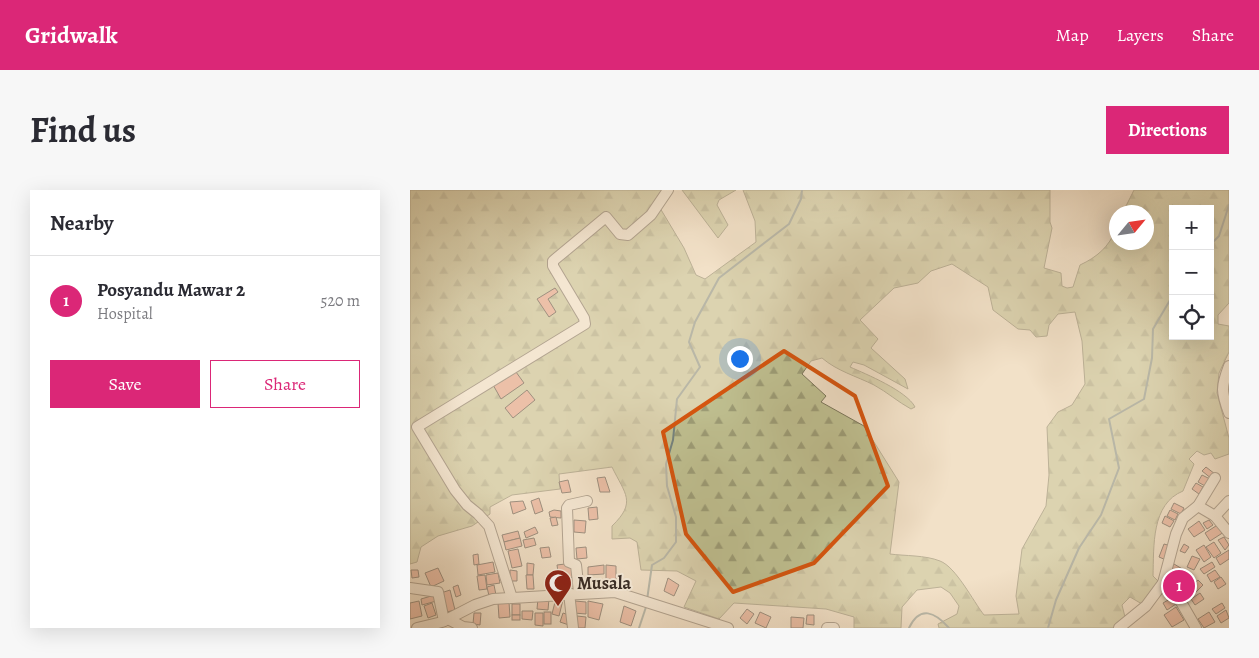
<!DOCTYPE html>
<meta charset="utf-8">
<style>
body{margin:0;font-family:Alegreya,serif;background:#f7f7f7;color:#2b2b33}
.controls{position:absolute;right:15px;top:15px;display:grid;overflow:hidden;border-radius:0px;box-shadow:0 5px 20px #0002}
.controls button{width:45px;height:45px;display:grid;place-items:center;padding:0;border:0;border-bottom:1px solid #e1e1e2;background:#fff;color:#2b2b33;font:25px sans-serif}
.compass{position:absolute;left:699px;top:15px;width:45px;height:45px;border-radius:50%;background:#fff;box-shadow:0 5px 20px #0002;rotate:61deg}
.you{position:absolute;left:329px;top:168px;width:18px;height:18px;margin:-12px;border:4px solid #fff;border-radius:50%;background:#1a73e8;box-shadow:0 0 0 8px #1a73e833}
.badge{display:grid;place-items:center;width:32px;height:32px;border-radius:50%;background:#db2777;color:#fff;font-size:16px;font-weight:700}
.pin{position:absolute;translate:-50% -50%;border:2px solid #fff;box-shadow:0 1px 5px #0006}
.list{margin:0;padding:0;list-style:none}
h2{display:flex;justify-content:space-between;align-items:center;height:65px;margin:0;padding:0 20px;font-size:21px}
h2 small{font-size:16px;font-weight:400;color:#7c7c81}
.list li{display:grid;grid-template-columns:32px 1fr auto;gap:15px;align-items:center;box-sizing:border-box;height:90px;padding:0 20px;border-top:1px solid #e1e1e2}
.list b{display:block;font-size:19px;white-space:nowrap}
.list p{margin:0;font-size:16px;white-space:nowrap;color:#7c7c81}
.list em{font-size:16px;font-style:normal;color:#7c7c81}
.actions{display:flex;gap:10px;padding:15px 20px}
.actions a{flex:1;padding:11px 0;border:1px solid #db2777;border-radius:0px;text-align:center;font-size:18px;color:#db2777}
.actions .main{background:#db2777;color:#fff}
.icon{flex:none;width:28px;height:28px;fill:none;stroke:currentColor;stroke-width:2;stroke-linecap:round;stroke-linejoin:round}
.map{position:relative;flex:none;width:819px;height:438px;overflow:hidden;border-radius:0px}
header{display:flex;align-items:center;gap:30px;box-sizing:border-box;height:70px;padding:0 25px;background:#db2777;color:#fff}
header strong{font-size:24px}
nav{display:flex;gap:28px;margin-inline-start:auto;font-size:18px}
.intro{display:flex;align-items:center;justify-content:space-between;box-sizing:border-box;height:120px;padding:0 30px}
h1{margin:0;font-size:35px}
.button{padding:12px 22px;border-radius:0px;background:#db2777;color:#fff;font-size:18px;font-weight:700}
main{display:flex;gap:30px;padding:0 30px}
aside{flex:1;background:#fff;border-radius:0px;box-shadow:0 5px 20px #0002}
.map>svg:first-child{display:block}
.forest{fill:url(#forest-firs);stroke:#7c775c;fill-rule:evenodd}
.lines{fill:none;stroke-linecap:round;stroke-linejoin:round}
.stream{stroke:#74837f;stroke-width:2}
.building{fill:#e59882;stroke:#392d27}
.minor-casing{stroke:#675a4f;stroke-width:12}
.minor{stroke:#f7ecdb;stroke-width:10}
.marked{fill:none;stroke:#d6550f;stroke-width:4;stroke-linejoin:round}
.labels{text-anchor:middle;stroke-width:4;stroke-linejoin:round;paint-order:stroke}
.poi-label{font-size:18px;font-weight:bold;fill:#392d27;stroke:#f7ecdb;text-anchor:start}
</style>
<header>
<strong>Gridwalk</strong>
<nav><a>Map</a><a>Layers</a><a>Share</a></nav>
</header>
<div class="intro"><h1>Find us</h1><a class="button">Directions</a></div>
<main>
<aside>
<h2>Nearby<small></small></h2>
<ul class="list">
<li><span class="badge">1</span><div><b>Posyandu Mawar 2</b><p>Hospital</p></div><em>520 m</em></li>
</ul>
<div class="actions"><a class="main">Save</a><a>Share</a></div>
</aside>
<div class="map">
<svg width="819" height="438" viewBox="0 0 819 438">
<defs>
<pattern id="forest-firs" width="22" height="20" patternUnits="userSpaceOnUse" patternTransform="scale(1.25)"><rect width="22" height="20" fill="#c0c192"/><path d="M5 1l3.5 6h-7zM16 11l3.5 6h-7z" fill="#9d9d77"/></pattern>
</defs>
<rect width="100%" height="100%" fill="#f2e1c8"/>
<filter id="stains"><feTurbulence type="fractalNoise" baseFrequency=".004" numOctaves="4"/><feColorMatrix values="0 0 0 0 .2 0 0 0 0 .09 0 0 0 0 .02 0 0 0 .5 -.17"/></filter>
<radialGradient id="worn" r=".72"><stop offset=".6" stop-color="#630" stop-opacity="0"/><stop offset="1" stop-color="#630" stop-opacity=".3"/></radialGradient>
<!-- forest -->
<g class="forest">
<path d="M0 0H263L250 18 274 58 286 85 295 89 346 52 345 31 333 0H640V32L642 38 634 78 651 83 652 96 657 98 663 97 670 75C687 67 699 57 706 39V52H736V22H713L724 0H819V113L808 125V134L819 136V162L809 183 807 203 819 248V264L805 269 801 263 794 265 787 261 779 269 784 274 773 301C741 314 744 356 743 386L748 391 732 414 720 407 712 415 715 427 705 438H529L528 434 547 424 549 416 540 403 531 397 507 400 492 417 491 438H444V427L416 419 324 413 309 429 274 417 286 391 267 381 231 380 227 352 220 348 202 349V336C227 312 215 304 202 277L149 284 150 299 102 305 80 317V324L62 336 28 346 11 357 7 372 0 374ZM763 19H800V146H763ZM542 74 578 97 583 120 608 139 620 140 626 147 637 146 639 135 648 124 665 122 672 151 675 194 662 215 648 222 637 237 639 285 636 316 612 359 606 406 609 424 574 425C563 411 546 377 530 371 515 365 495 366 480 364L489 292 454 236 411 212 416 206 392 184 401 171 412 168C427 181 446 186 464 195 477 202 488 212 501 219L505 217C497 201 456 184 440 177L443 172 454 175 498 199 495 189 461 158 468 149 450 130 484 98 508 93 521 81Z"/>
<polygon points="272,0 326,0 309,10 307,15 318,35 308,48"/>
</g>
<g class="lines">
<!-- stream -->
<g class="stream">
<polyline points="800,55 809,46 819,15"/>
<polyline points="237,410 242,375 254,368 266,352 266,327 257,296 256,274 263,250 267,209 290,177 279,152 285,132 309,88 379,34 391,9 392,0"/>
<polyline points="229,438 236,417"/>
<path d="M499 438C510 415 525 422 539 438"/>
<polyline points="638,438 646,410 669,358 691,325 709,278 699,229 734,209 742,168 743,139 763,105"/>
</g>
</g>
<!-- building -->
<g class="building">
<polygon points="145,98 148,102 138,109 146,122 139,127 127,109"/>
<polygon points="106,182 114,193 91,209 82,193 90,188 92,191"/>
<polygon points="117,200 125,210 103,228 95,218"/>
<polygon points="796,277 805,284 802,289 792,281"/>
<polygon points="792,285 800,289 795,296 788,292"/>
<polygon points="195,287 200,302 190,302 187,288"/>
<polygon points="158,290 161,302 152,303 149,292"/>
<polygon points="786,293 793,297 789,304 782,299"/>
<polygon points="129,308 133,321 125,324 121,311"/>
<polygon points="113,311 116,319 103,324 100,312"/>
<polygon points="764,313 774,318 771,324 761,319"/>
<polygon points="187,317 188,329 179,330 178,318"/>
<polygon points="144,320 151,321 151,328 140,327 139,322"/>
<polygon points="760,320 768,324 765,330 757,326"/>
<polygon points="755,326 764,331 760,337 752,333"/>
<polygon points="146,327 148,335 142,336 140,328"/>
<polygon points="164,330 176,331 175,343 164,342"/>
<polygon points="799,330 803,335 797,339 793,333"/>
<polygon points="789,331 795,340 784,347 778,339"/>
<polygon points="809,334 814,342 800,351 795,343"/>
<polygon points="125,337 128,343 116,348 114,342"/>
<polygon points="108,341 110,348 94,352 92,345"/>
<polygon points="814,347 819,355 815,360 808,350"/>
<polygon points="110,348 112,356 96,360 94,352"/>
<polygon points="124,348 126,355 115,358 113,350"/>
<polygon points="804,352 811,363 804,368 796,357"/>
<polygon points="754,354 761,356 756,370 749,367"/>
<polygon points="774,354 779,357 775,363 770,361"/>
<polygon points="794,355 801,367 794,372 786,360"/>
<polygon points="139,357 141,367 132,368 130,358"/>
<polygon points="176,357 177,368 167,369 166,358"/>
<polygon points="108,359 112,376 102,378 98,361"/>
<polygon points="819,360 819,369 810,375 806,368"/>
<polygon points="68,364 69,374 64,375 63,365"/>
<polygon points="782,366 790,369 784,380 777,377"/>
<polygon points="83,372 85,382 68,385 67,375"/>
<polygon points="802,372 805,377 794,384 790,379"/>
<polygon points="117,373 124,374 123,385 117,385"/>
<polygon points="163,373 165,387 149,389 147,375"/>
<polygon points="764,374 774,380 769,387 760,381"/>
<polygon points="194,375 194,384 178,385 178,377"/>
<polygon points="196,375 206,376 206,390 196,389"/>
<polygon points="28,378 34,391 21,397 15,383"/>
<polygon points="1,380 8,380 9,387 2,388"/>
<polygon points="100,380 107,381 107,391 100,391"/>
<polygon points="805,380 810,387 801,392 797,385"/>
<polygon points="88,383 90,393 77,395 76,385"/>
<polygon points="763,384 778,400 771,406 756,391"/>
<polygon points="778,384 785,389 779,397 772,391"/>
<polygon points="75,385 77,399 69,400 67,386"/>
<polygon points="116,385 123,385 124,399 117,399"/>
<polygon points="811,387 816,394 808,399 804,392"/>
<polygon points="258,388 269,395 264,406 254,401"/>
<polygon points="788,390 793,395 784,404 779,399"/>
<polygon points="48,395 51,405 46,407 43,397"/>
<polygon points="84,395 86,405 79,406 77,397"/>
<polygon points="40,400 45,420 37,422 31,403"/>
<polygon points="790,403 794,409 785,415 781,409"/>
<polygon points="28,404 30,410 12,415 11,409"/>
<polygon points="765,406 769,412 757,420 753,413"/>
<polygon points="128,408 139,409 138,420 127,419"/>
<polygon points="146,408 153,410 149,426 142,424"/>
<polygon points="9,411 12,426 0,429 0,413"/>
<polygon points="165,411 176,412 176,424 164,423"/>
<polygon points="178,411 193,414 189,430 178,427"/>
<polygon points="99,412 100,427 89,428 88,413"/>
<polygon points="22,413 26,425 18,428 14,416"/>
<polygon points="812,413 815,418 806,424 802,419"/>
<rect x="102" y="414" width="8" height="11"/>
<polygon points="214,416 226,421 221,436 210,432"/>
<polygon points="766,417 774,430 762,437 754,425"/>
<polygon points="337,419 344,424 337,434 330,428"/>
<polygon points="816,420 819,428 811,433 807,426"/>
<polygon points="112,421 123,421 122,430 112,429"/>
<rect x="134" y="422" width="7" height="12"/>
<polygon points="350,422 361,427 356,438 345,433"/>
<polygon points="799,422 805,432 794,438 788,429"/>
<polygon points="64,423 71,423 70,435 63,434"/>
<polygon points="125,423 133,423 133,436 125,435"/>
<polygon points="153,423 162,426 159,435 150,432"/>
<rect x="102" y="425" width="8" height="5"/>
<polygon points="397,425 404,425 404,435 396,434"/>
<polygon points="167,426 176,427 175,438 166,438"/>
<polygon points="381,427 394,428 393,438 381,438"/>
</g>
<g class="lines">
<!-- minor casing -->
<g class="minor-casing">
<g id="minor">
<path d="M819 176C811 197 811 201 819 223"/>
<polyline points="788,316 805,326 819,343"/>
<polyline points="805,326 819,311"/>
<polyline points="0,398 28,402 34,431"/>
<polyline points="169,402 166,375 159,372 157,318 159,315 177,311"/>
<polyline points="159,403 163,438"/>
<polyline points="102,408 79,336 68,324 57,315 45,300 7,237 175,134 174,128 143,76 143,71 196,27 210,44 218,45 241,25 258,0"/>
<polyline points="38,429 53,437 62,438"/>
<polyline points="7,438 32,432 65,415 83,409 205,402 318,438"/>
<polyline points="417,438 424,438"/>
<polyline points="709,438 736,416 753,393"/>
<polyline points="786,438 771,412 753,393 766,344 773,328 788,316 805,288"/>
</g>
</g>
<!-- minor -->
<use href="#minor" class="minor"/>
</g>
<!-- marked area -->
<path d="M0 0H819V438H0ZM374 161 445 206 478 296 404 373 323 402 276 344 253 242Z" fill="#f2e1c8" fill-opacity=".55" fill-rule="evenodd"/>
<path class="marked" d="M374 161 445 206 478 296 404 373 323 402 276 344 253 242Z"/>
<!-- icons -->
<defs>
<g id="mosque-pin" transform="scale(1.4375)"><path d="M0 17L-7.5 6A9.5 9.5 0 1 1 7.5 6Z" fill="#8f2418" stroke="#f7ecdb"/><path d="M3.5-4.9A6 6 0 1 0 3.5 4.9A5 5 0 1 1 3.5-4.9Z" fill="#fff"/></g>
</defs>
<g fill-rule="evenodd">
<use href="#mosque-pin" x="148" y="393"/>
</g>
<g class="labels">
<!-- poi labels -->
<g class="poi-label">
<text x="167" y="399">Musala</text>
</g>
</g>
<rect width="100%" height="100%" filter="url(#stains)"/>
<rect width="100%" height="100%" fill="url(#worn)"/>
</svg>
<div class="controls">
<button>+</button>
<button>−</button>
<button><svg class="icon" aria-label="locate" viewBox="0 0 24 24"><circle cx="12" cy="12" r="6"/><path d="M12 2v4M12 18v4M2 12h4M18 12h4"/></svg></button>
</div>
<svg class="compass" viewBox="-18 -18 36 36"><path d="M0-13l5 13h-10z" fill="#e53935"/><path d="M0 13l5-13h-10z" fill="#7c7c81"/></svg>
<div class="you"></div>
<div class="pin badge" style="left:769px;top:396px">1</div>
</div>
</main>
